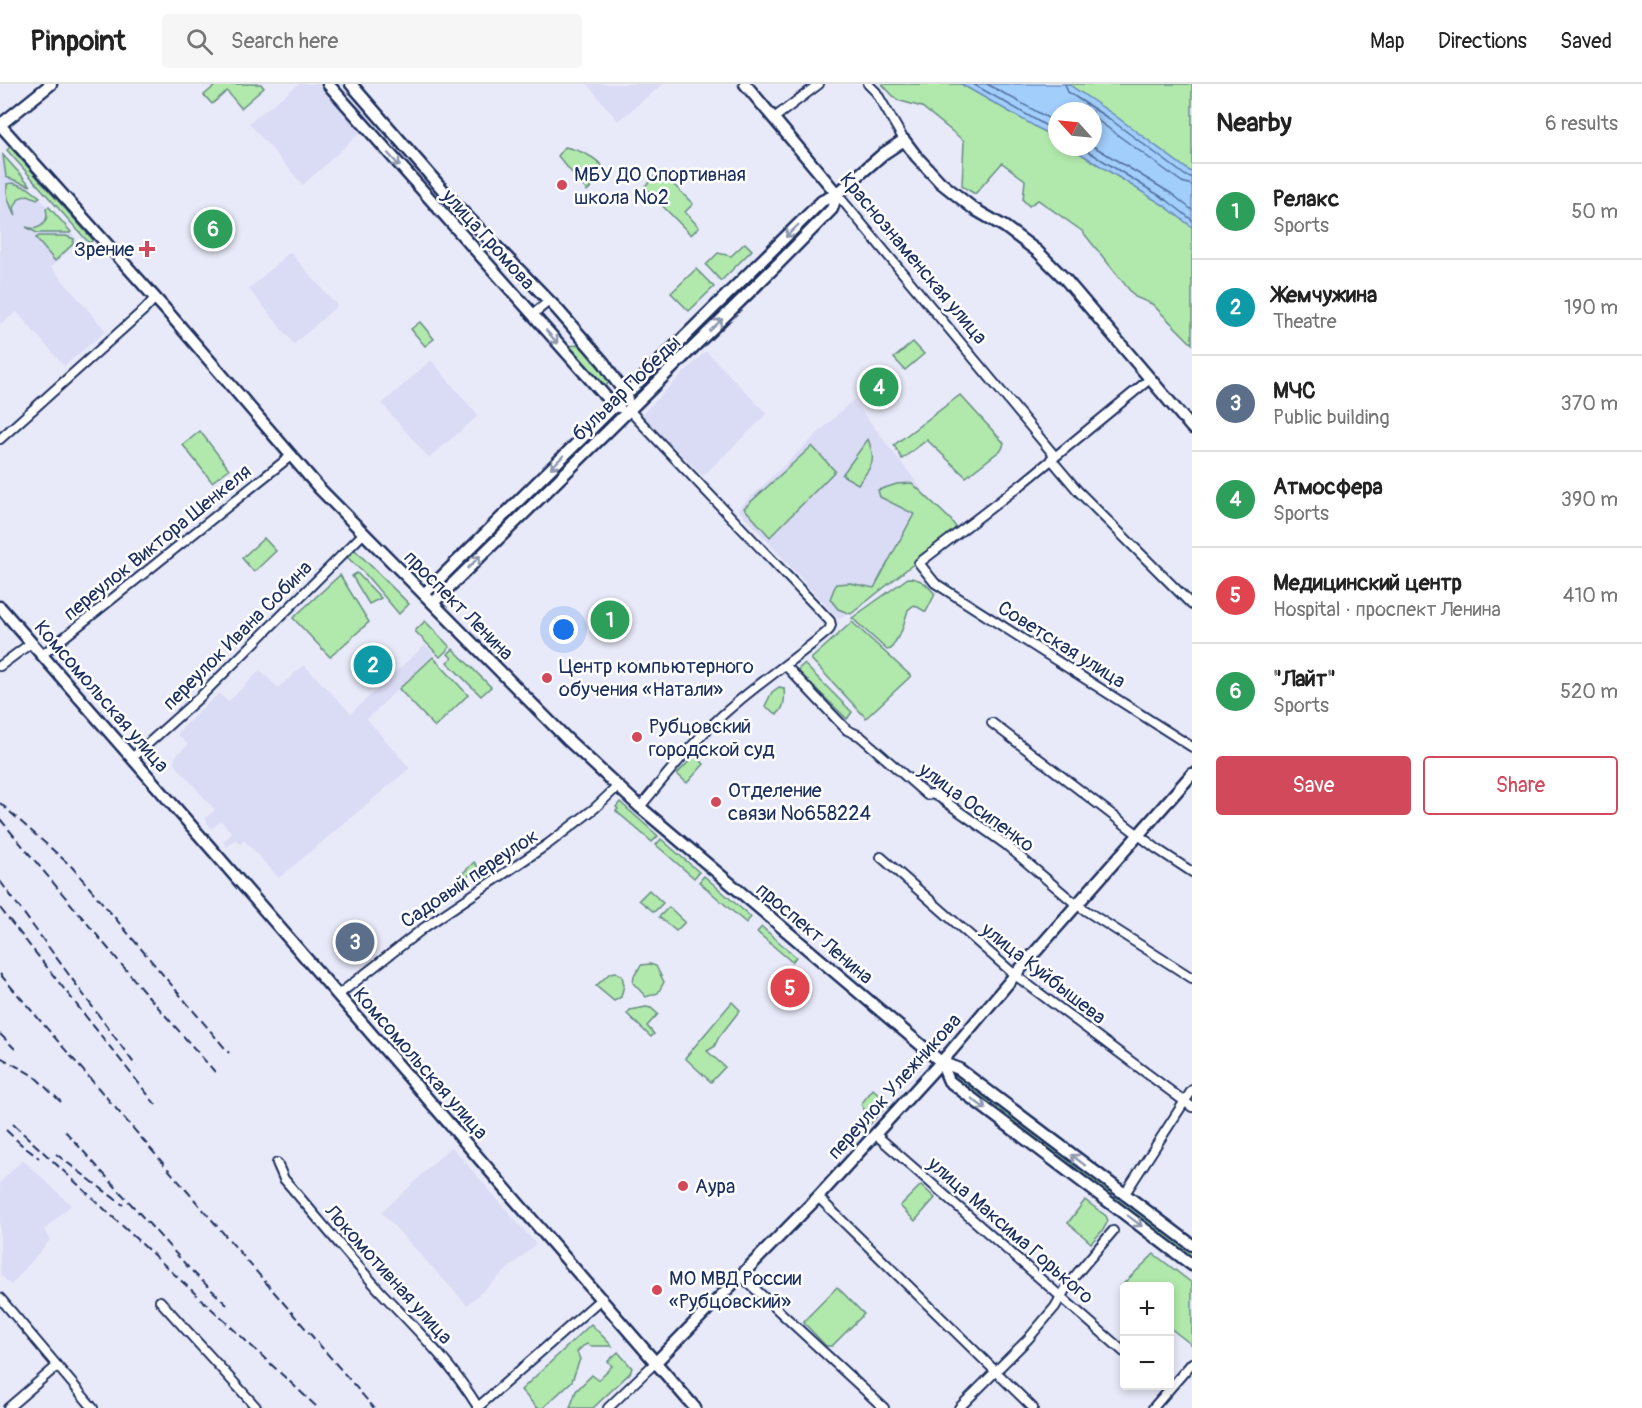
<!DOCTYPE html>
<meta charset="utf-8">
<style>
body{margin:0;font-family:Pangolin,sans-serif;background:#f6f6f6;color:#222}
.controls{position:absolute;right:18px;bottom:18px;display:grid;overflow:hidden;border-radius:6px;box-shadow:0 3px 9px #0003}
.controls button{width:54px;height:54px;display:grid;place-items:center;padding:0;border:0;border-bottom:2px solid #e0e0e0;background:#fff;color:#222;font:30px sans-serif}
.compass{position:absolute;left:1048px;top:18px;width:54px;height:54px;border-radius:50%;background:#fff;box-shadow:0 3px 9px #0003;rotate:297deg}
.you{position:absolute;left:564px;top:546px;width:21px;height:21px;margin:-15px;border:4px solid #fff;border-radius:50%;background:#1a73e8;box-shadow:0 0 0 9px #1a73e833}
.badge{display:grid;place-items:center;width:39px;height:39px;border-radius:50%;background:#d1495b;color:#fff;font-size:20px;font-weight:700}
.pin{position:absolute;translate:-50% -50%;border:3px solid #fff;box-shadow:0 2px 6px #0006}
.list{margin:0;padding:0;list-style:none}
h2{display:flex;justify-content:space-between;align-items:center;height:78px;margin:0;padding:0 24px;font-size:26px}
h2 small{font-size:20px;font-weight:400;color:#767676}
.list li{display:grid;grid-template-columns:39px 1fr auto;gap:18px;align-items:center;box-sizing:border-box;height:96px;padding:0 24px;border-top:2px solid #e0e0e0}
.list b{display:block;font-size:22px;white-space:nowrap}
.list p{margin:0;font-size:20px;white-space:nowrap;color:#767676}
.list em{font-size:20px;font-style:normal;color:#767676}
.actions{display:flex;gap:12px;padding:18px 24px}
.actions a{flex:1;padding:14px 0;border:2px solid #d1495b;border-radius:6px;text-align:center;font-size:21px;color:#d1495b}
.actions .main{background:#d1495b;color:#fff}
.icon{flex:none;width:33px;height:33px;fill:none;stroke:currentColor;stroke-width:2;stroke-linecap:round;stroke-linejoin:round}
.map{position:relative;flex:none;width:1192px;height:1324px;overflow:hidden}
header{display:flex;align-items:center;gap:36px;box-sizing:border-box;height:84px;padding:0 30px;background:#fff;border-bottom:2px solid #e0e0e0}
header strong{font-size:28px}
nav{display:flex;gap:33px;margin-inline-start:auto;font-size:21px}
.search{width:420px;height:54px;background:#f6f6f6;display:flex;align-items:center;gap:15px;box-sizing:border-box;padding:0 21px;border-radius:6px;color:#767676;font-size:22px}
main{display:flex}
aside{flex:1;background:#fff}
.map>svg:first-child{display:block}
.built{fill:#dadbf4}
.green{fill:#b1e8ab;stroke:#668c84;stroke-width:1.5}
.water{fill:#a2cefc;stroke:#6c8ebd;stroke-width:1.5}
.lines{fill:none;stroke-linecap:round;stroke-linejoin:round}
.shore{stroke:#516f9d;stroke-width:1.5}
.street-casing{stroke:#1b2f5e;stroke-width:12}
.secondary-casing{stroke:#1b2f5e;stroke-width:15}
.street{stroke:#fff;stroke-width:8}
.secondary{stroke:#fff;stroke-width:10}
.rail{stroke:#1b2f5e;stroke-width:2;stroke-dasharray:9 4.5;stroke-linecap:butt}
.oneway{stroke:#8d97ae}
.poi-dot{fill:#d1495b;stroke:#fff;stroke-width:2}
.labels{text-anchor:middle;stroke-width:5;stroke-linejoin:round;paint-order:stroke}
.poi-label{font-size:20px;fill:#1b2f5e;stroke:#fff;text-anchor:start}
.street-label{font-size:20px;fill:#1b2f5e;stroke:#fff}
</style>
<header>
<strong>Pinpoint</strong>
<div class="search"><svg class="icon" aria-label="search" viewBox="0 0 24 24"><circle cx="10" cy="10" r="6"/><path d="M15 15l6 6"/></svg>Search here</div>
<nav><a>Map</a><a>Directions</a><a>Saved</a></nav>
</header>
<main>
<div class="map">
<svg width="1192" height="1324" viewBox="0 0 1192 1324">
<rect width="100%" height="100%" fill="#e9eaf9"/>
<filter id="ink" filterUnits="userSpaceOnUse"><feTurbulence type="fractalNoise" baseFrequency=".0167" numOctaves="2"/><feDisplacementMap in="SourceGraphic" scale="12" xChannelSelector="R" yChannelSelector="G"/><feConvolveMatrix kernelMatrix="1 2 1 2 8 2 1 2 1" color-interpolation-filters="sRGB"/></filter>
<g filter="url(#ink)">
<!-- built -->
<g class="built">
<polygon points="299,0 318,0 361,48 303,101 249,39"/>
<polygon points="587,0 663,0 618,37"/>
<polygon points="0,70 78,157 51,183 106,247 64,282 17,228 0,240"/>
<polygon points="290,168 337,222 294,260 249,205"/>
<polygon points="706,267 767,330 703,392 641,331"/>
<polygon points="431,276 478,332 429,374 382,320"/>
<polygon points="853,316 951,443 839,536 738,425"/>
<polygon points="425,561 434,570 367,635 410,684 279,794 244,756 240,760 236,755 227,763 223,758 232,749 221,737 211,745 205,734 215,726 174,679 176,671 188,661 178,650 179,647 219,609 228,618 260,586 278,604 304,581 351,629"/>
<polygon points="451,1062 536,1160 467,1221 381,1128 404,1108"/>
<polygon points="23,1076 71,1121 44,1146 50,1156 11,1201 0,1190 0,1098"/>
</g>
<!-- green -->
<g class="green">
<polygon points="217,0 261,0 264,4 241,24 227,7 212,20 204,11"/>
<polygon points="882,0 961,0 1057,55 1057,63 1070,63 1165,122 1192,143 1192,260 1152,220 1135,213 1082,147 1038,116 1029,122 1023,116 1025,96 1002,79 975,110 962,102 964,57 922,23 897,16"/>
<polygon points="1068,0 1192,0 1192,89 1114,31"/>
<polygon points="10,63 93,156 89,159 7,66"/>
<path d="M565 63C579 66 594 72 603 83L598 96 587 107 558 72Z"/>
<polygon points="3,71 31,102 6,93"/>
<polygon points="660,87 693,120 685,128 699,143 691,151 644,103"/>
<path d="M13 99 28 104 40 113 37 115 28 111 19 114 14 124 16 132C10 123 6 111 7 100Z"/>
<path d="M49 123 71 148 70 149H37L26 143C39 148 50 138 46 125Z"/>
<polygon points="39,152 66,152 74,155 73,160 55,177 38,157 36,154"/>
<polygon points="745,159 752,166 721,197 706,181 718,169 731,172"/>
<polygon points="696,185 714,203 689,227 671,209"/>
<polygon points="420,238 434,255 425,262 411,245"/>
<polygon points="913,258 924,270 905,286 894,274"/>
<polygon points="580,261 608,294 609,298 606,302 603,302 567,262"/>
<polygon points="960,311 1004,359 1002,365 966,393 927,356 902,375 894,361"/>
<polygon points="602,340 607,341 462,486 457,481"/>
<polygon points="200,347 229,385 212,398 183,361"/>
<path d="M868 355C877 378 872 382 858 400L842 391Z"/>
<polygon points="812,362 835,387 770,453 744,424"/>
<polygon points="912,399 951,436 957,445 851,530 838,525 830,515 836,500 850,499 874,504 914,430 880,413 878,406 897,400"/>
<polygon points="264,454 276,467 254,488 242,474"/>
<polygon points="354,465 409,520 399,530 366,491 346,472"/>
<polygon points="357,489 381,514 369,520 352,492"/>
<polygon points="340,491 369,538 330,573 293,534"/>
<path d="M908 494C921 494 927 501 935 510L926 528 914 521 908 526 902 546 891 565 887 566 852 534Z"/>
<polygon points="425,537 450,563 440,573 415,547"/>
<polygon points="852,538 911,592 866,634 811,575"/>
<polygon points="453,565 491,603 481,612 447,578 452,574 448,570"/>
<polygon points="433,573 468,611 435,643 399,605"/>
<polygon points="804,580 852,628 847,635 797,586"/>
<path d="M779 603 784 604C785 613 785 625 777 630L765 622 772 608Z"/>
<polygon points="695,671 704,680 687,699 677,690"/>
<polygon points="620,718 658,752 652,758 616,727 618,725 616,723"/>
<polygon points="661,755 699,788 694,794 656,761"/>
<polygon points="474,778 478,783 455,804 451,801"/>
<polygon points="704,792 751,833 746,839 699,798"/>
<polygon points="649,806 663,819 654,828 639,816"/>
<polygon points="669,823 685,838 676,847 659,833"/>
<polygon points="762,843 796,873 792,878 757,848"/>
<polygon points="650,880 656,882 664,898 658,909 646,913 633,899 634,892 641,881"/>
<polygon points="616,888 622,892 624,901 621,913 614,917 596,902 610,889"/>
<polygon points="732,918 740,926 719,953 714,963 707,967 725,983 711,998 685,974"/>
<polygon points="646,923 651,924 658,930 647,942 654,950 651,953 627,930 630,926"/>
<polygon points="957,987 1115,1106 1109,1115 951,996"/>
<polygon points="873,1005 889,1019 870,1040 869,1034 861,1020"/>
<polygon points="921,1101 935,1114 915,1137 900,1122"/>
<polygon points="1118,1109 1192,1164 1192,1177 1112,1117"/>
<polygon points="1085,1116 1106,1132 1108,1137 1103,1146 1091,1159 1068,1139"/>
<polygon points="1154,1170 1192,1199 1192,1261 1170,1244 1170,1202 1124,1202 1124,1206 1121,1202"/>
<polygon points="837,1203 864,1230 832,1262 826,1262 803,1238"/>
<polygon points="591,1240 612,1262 590,1262 587,1260 583,1262 577,1268 580,1275 572,1297 543,1324 537,1324 521,1306"/>
<polygon points="618,1268 632,1284 630,1289 593,1324 570,1324 576,1307 592,1291 598,1296 612,1282 608,1277"/>
</g>
<!-- water -->
<polygon class="water" points="961,0 1068,0 1114,31 1192,89 1192,143 1165,122 1070,63 1093,63 1093,27 1057,27 1057,55"/>
<g class="lines">
<!-- shore -->
<g class="shore">
<polyline points="973,0 1057,48"/>
<polyline points="987,0 1057,39"/>
<polyline points="1065,0 1068,8 1111,36 1186,92 1192,93"/>
<polyline points="1093,33 1182,98 1192,101"/>
<polyline points="1093,62 1172,110 1192,126"/>
<polyline points="1081,63 1168,117 1192,136"/>
</g>
<!-- street casing -->
<g class="street-casing">
<g id="street">
<polyline points="868,0 876,8 904,56"/>
<polyline points="774,34 819,0"/>
<polyline points="837,110 1054,371"/>
<polyline points="533,230 548,218"/>
<polyline points="1151,294 1022,400 919,479 935,499 1192,663"/>
<path d="M628 325 830 537 831 541 829 546C798 573 764 595 734 621 699 650 669 688 640 723"/>
<polyline points="0,355 145,225 155,214"/>
<polyline points="1051,375 1078,407 1192,521"/>
<polyline points="42,571 292,371"/>
<polyline points="0,582 31,559"/>
<polyline points="786,582 847,646 860,652 927,711 932,710 939,713 1005,760 1077,821 1192,894"/>
<polyline points="992,639 1157,765 1192,788"/>
<polyline points="132,674 200,613 363,450"/>
<polyline points="881,773 1015,891 1192,1023"/>
<polyline points="338,911 425,843 548,760 595,724 617,703"/>
<polyline points="875,1050 1124,1268"/>
<path d="M277 1079 284 1095C316 1132 347 1170 380 1207 415 1244 451 1279 478 1323L602 1214"/>
<polyline points="1124,1111 1192,1006"/>
<polyline points="818,1113 1033,1324"/>
<polyline points="741,1192 884,1324"/>
<polyline points="0,1214 93,1324"/>
<polyline points="160,1217 257,1324"/>
<polyline points="8,1324 57,1282"/>
<polyline points="608,1324 656,1278"/>
<polyline points="959,1324 1028,1255 1055,1223 1069,1199 1113,1147"/>
<polyline points="1153,1324 1192,1279"/>
</g>
</g>
<!-- secondary casing -->
<g class="secondary-casing">
<g id="secondary">
<polyline points="328,0 614,322 619,323"/>
<polyline points="351,0 456,121 557,225 604,279 613,293 626,310 627,316"/>
<polyline points="745,0 837,110"/>
<polyline points="0,41 166,226 320,405 567,655 640,723 941,978 959,985 1192,1161"/>
<polyline points="0,41 51,0"/>
<polyline points="424,510 822,117 837,110 883,70 904,56 916,72 940,98 974,125 1005,143 1037,167 1066,196 1192,344"/>
<polyline points="433,519 779,179 832,125 837,110"/>
<polyline points="0,523 215,769 695,1324"/>
<polyline points="941,978 949,997 1192,1181"/>
<polyline points="656,1278 818,1113 951,967 1015,891 1192,690"/>
</g>
</g>
<!-- street -->
<use href="#street" class="street"/>
<!-- secondary -->
<use href="#secondary" class="secondary"/>
<!-- rail -->
<g class="rail">
<polyline points="0,719 72,783 229,969"/>
<polyline points="0,735 142,905 215,988"/>
<polyline points="0,797 136,982"/>
<polyline points="0,824 156,1021"/>
<polyline points="0,890 374,1324"/>
<polyline points="0,950 15,965"/>
<polyline points="0,973 34,992 63,1020"/>
<polyline points="13,1040 318,1324"/>
<polyline points="6,1046 23,1062 39,1074"/>
<polyline points="65,1047 188,1183 227,1221"/>
<polyline points="56,1070 123,1121"/>
</g>
</g>
<!-- one-way arrows -->
<defs><path id="oneway-shaft" d="M-6 0H5M1.5-3L5.5 0L1.5 3" fill="none" stroke-width="1.6" stroke-linecap="round" stroke-linejoin="round" transform="scale(1.5)"/></defs>
<g class="oneway">
<use href="#oneway-shaft" transform="translate(394 76) rotate(48)"/>
<use href="#oneway-shaft" transform="translate(792 147) rotate(136)"/>
<use href="#oneway-shaft" transform="translate(716 241) rotate(-44)"/>
<use href="#oneway-shaft" transform="translate(552 253) rotate(49)"/>
<use href="#oneway-shaft" transform="translate(557 378) rotate(135)"/>
<use href="#oneway-shaft" transform="translate(474 478) rotate(-45)"/>
<use href="#oneway-shaft" transform="translate(979 1020) rotate(37)"/>
<use href="#oneway-shaft" transform="translate(1078 1076) rotate(-143)"/>
<use href="#oneway-shaft" transform="translate(1135 1137) rotate(37)"/>
</g>
</g>
<!-- markers -->
<g class="poi-dot">
<circle cx="562" cy="101" r="6"/>
<path d="M144 156h6v6h6v6h-6v6h-6v-6h-6v-6h6z"/>
<circle cx="547" cy="594" r="6"/>
<circle cx="637" cy="653" r="6"/>
<circle cx="716" cy="718" r="6"/>
<circle cx="683" cy="1102" r="6"/>
<circle cx="657" cy="1206" r="6"/>
</g>
<g class="labels">
<!-- poi labels -->
<g class="poi-label">
<text x="574" y="97">МБУ ДО Спортивная<tspan x="574" dy="23">школа №2</tspan></text>
<text x="134" y="172" text-anchor="end">Зрение</text>
<text x="559" y="589">Центр компьютерного<tspan x="559" dy="23">обучения «Натали»</tspan></text>
<text x="649" y="649">Рубцовский<tspan x="649" dy="23">городской суд</tspan></text>
<text x="728" y="713">Отделение<tspan x="728" dy="23">связи №658224</tspan></text>
<text x="695" y="1109">Аура</text>
<text x="669" y="1201">МО МВД России<tspan x="669" dy="23">«Рубцовский»</tspan></text>
</g>
<!-- street labels -->
<g class="street-label">
<text transform="translate(489 155) rotate(48)" y="7">улица Громова</text>
<text transform="translate(914 174) rotate(50)" y="7">Краснознаменская улица</text>
<text transform="translate(626 304) rotate(-44)" y="7">бульвар Победы</text>
<text transform="translate(157 458) rotate(-39)" y="7">переулок Виктора Шенкеля</text>
<text transform="translate(459 521) rotate(45)" y="7">проспект Ленина</text>
<text transform="translate(237 551) rotate(-45)" y="7">переулок Ивана Собина</text>
<text transform="translate(1062 560) rotate(32)" y="7">Советская улица</text>
<text transform="translate(102 612) rotate(49)" y="7">Комсомольская улица</text>
<text transform="translate(977 723) rotate(36)" y="7">улица Осипенко</text>
<text transform="translate(469 794) rotate(-34)" y="7">Садовый переулок</text>
<text transform="translate(815 849) rotate(40)" y="7">проспект Ленина</text>
<text transform="translate(1044 889) rotate(38)" y="7">улица Куйбышева</text>
<text transform="translate(421 979) rotate(49)" y="7">Комсомольская улица</text>
<text transform="translate(894 1002) rotate(-48)" y="7">переулок Улежникова</text>
<text transform="translate(1011 1146) rotate(41)" y="7">улица Максима Горького</text>
<text transform="translate(389 1190) rotate(48)" y="7">Локомотивная улица</text>
</g>
</g>
</svg>
<div class="controls">
<button>+</button>
<button>−</button>
</div>
<svg class="compass" viewBox="-18 -18 36 36"><path d="M0-13l5 13h-10z" fill="#e53935"/><path d="M0 13l5-13h-10z" fill="#767676"/></svg>
<div class="you"></div>
<div class="pin badge" style="left:610px;top:536px;background:#2e9e5b">1</div>
<div class="pin badge" style="left:373px;top:581px;background:#0f9aa8">2</div>
<div class="pin badge" style="left:355px;top:858px;background:#5c6f8a">3</div>
<div class="pin badge" style="left:879px;top:303px;background:#2e9e5b">4</div>
<div class="pin badge" style="left:790px;top:904px;background:#e0444e">5</div>
<div class="pin badge" style="left:213px;top:145px;background:#2e9e5b">6</div>
</div>
<aside>
<h2>Nearby<small>6 results</small></h2>
<ul class="list">
<li><span class="badge" style="background:#2e9e5b">1</span><div><b>Релакс</b><p>Sports</p></div><em>50 m</em></li>
<li><span class="badge" style="background:#0f9aa8">2</span><div><b>Жемчужина</b><p>Theatre</p></div><em>190 m</em></li>
<li><span class="badge" style="background:#5c6f8a">3</span><div><b>МЧС</b><p>Public building</p></div><em>370 m</em></li>
<li><span class="badge" style="background:#2e9e5b">4</span><div><b>Атмосфера</b><p>Sports</p></div><em>390 m</em></li>
<li><span class="badge" style="background:#e0444e">5</span><div><b>Медицинский центр</b><p>Hospital · проспект Ленина</p></div><em>410 m</em></li>
<li><span class="badge" style="background:#2e9e5b">6</span><div><b>&quot;Лайт&quot;</b><p>Sports</p></div><em>520 m</em></li>
</ul>
<div class="actions"><a class="main">Save</a><a>Share</a></div>
</aside>
</main>
